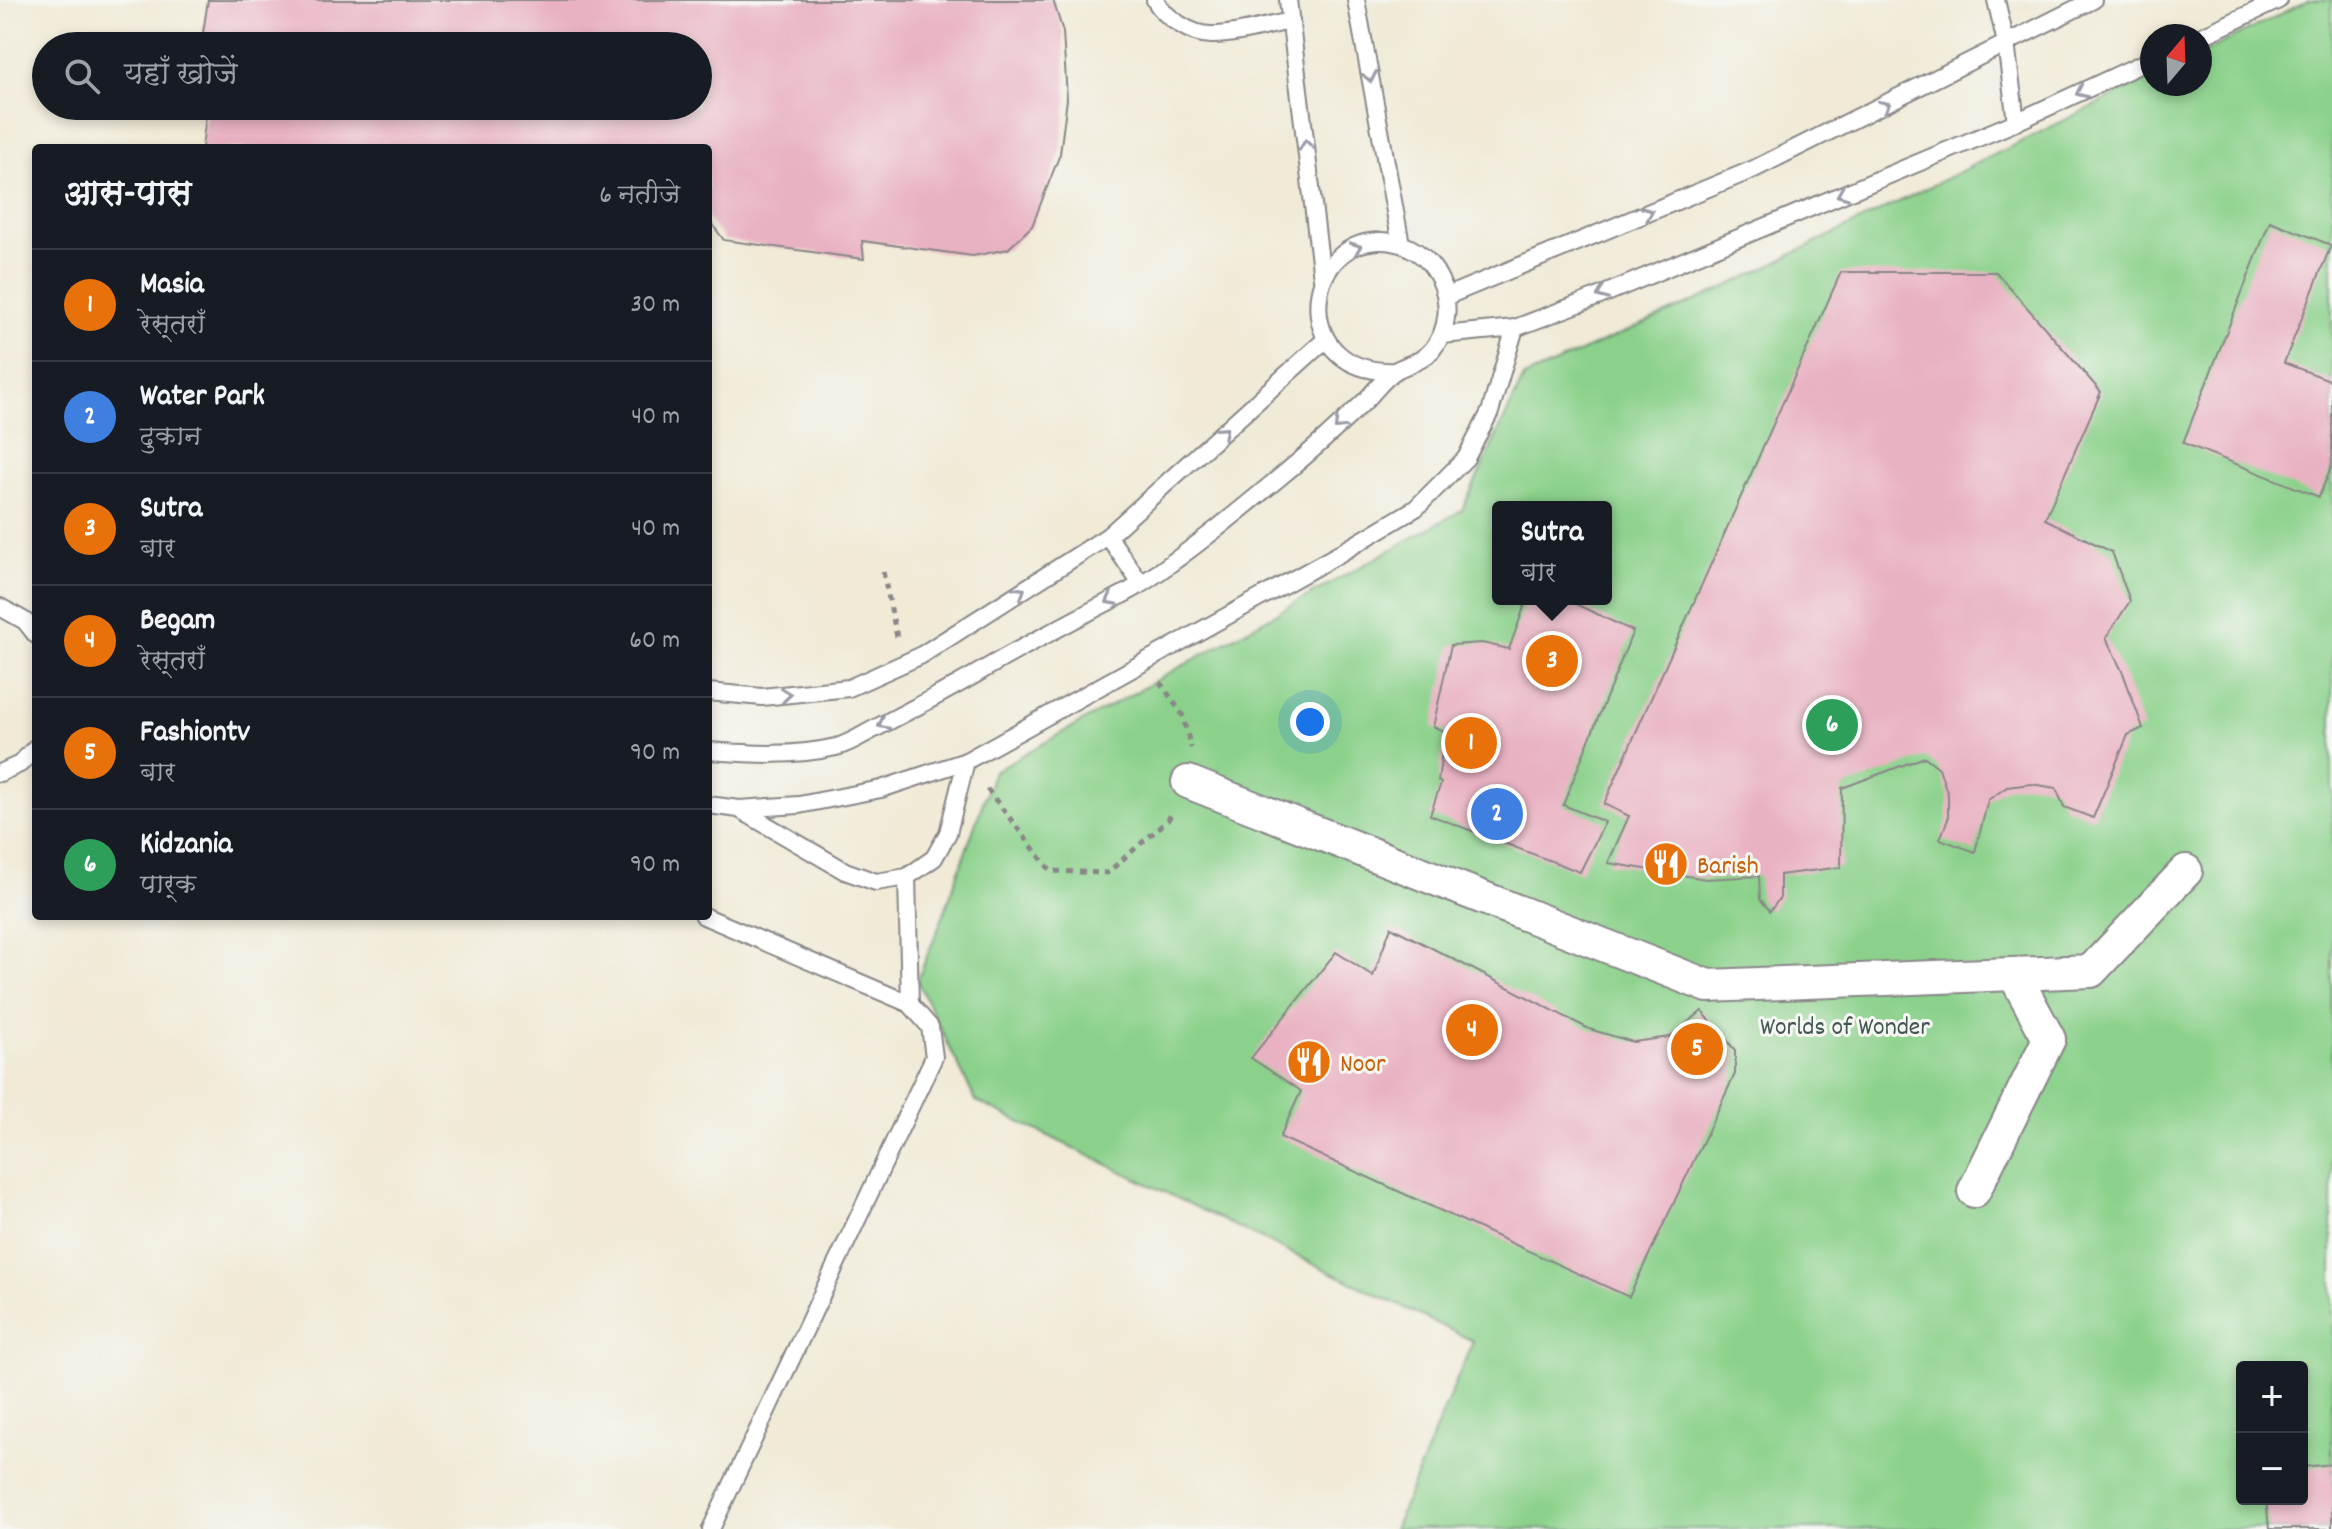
<!DOCTYPE html>
<html lang="hi">
<meta charset="utf-8">
<style>
body{margin:0;font-family:Dekko,"Playpen Sans Deva",sans-serif;background:#20242c;color:#f1f3f6}
.controls{position:absolute;right:24px;bottom:24px;display:grid;overflow:hidden;border-radius:8px;box-shadow:0 4px 12px #0003}
.controls button{width:72px;height:72px;display:grid;place-items:center;padding:0;border:0;border-bottom:2px solid #363941;background:#171b24;color:#f1f3f6;font:40px sans-serif}
.compass{position:absolute;left:2140px;top:24px;width:72px;height:72px;border-radius:50%;background:#171b24;box-shadow:0 4px 12px #0003;rotate:19deg}
.you{position:absolute;left:1310px;top:722px;width:28px;height:28px;margin:-20px;border:6px solid #fff;border-radius:50%;background:#1a73e8;box-shadow:0 0 0 12px #1a73e833}
.badge{display:grid;place-items:center;width:52px;height:52px;border-radius:50%;background:#1f6fb2;color:#fff;font-size:26px;font-weight:700}
.pin{position:absolute;translate:-50% -50%;border:4px solid #fff;box-shadow:0 2px 8px #0006}
.popup{position:absolute;left:1492px;top:501px;width:120px;height:104px;box-sizing:border-box;display:grid;place-content:center;border-radius:8px;background:#171b24;filter:drop-shadow(0 2px 6px #0005);font-size:26px;white-space:nowrap;color:#9ea1a6}
.popup b{font-size:30px;color:#f1f3f6}
.popup::after{content:'';position:absolute;left:50%;top:100%;margin-left:-16px;border:16px solid transparent;border-top-color:#171b24}
.list{margin:0;padding:0;list-style:none}
h2{display:flex;justify-content:space-between;align-items:center;height:104px;margin:0;padding:0 32px;font-size:34px}
h2 small{font-size:26px;font-weight:400;color:#9ea1a6}
.list li{display:grid;grid-template-columns:52px 1fr auto;gap:24px;align-items:center;box-sizing:border-box;height:112px;padding:0 32px;border-top:2px solid #363941}
.list b{display:block;font-size:30px;white-space:nowrap}
.list p{margin:0;font-size:26px;white-space:nowrap;color:#9ea1a6}
.list em{font-size:26px;font-style:normal;color:#9ea1a6}
.icon{flex:none;width:44px;height:44px;fill:none;stroke:currentColor;stroke-width:2;stroke-linecap:round;stroke-linejoin:round}
.map{position:relative;flex:none;width:2332px;height:1529px;overflow:hidden}
.search{position:absolute;background:#171b24;box-shadow:0 4px 12px #0003;left:32px;top:32px;width:680px;height:88px;display:flex;align-items:center;gap:20px;box-sizing:border-box;padding:0 28px;border-radius:44px;color:#9ea1a6;font-size:30px}
.panel{position:absolute;background:#171b24;box-shadow:0 4px 12px #0003;left:32px;top:144px;width:680px;height:776px;border-radius:8px}
.map>svg:first-child{display:block}
.green{fill:#8bd18b;stroke:#567a63;stroke-width:2;fill-rule:evenodd}
.building{fill:#e9b2c2}
.lines{fill:none;stroke-linecap:round;stroke-linejoin:round}
.lane-casing{stroke:#898688;stroke-width:20}
.street-casing{stroke:#898688;stroke-width:36}
.path{stroke:#898688;stroke-width:5;stroke-dasharray:6 6;stroke-linecap:butt}
.lane{stroke:#fff;stroke-width:16}
.street{stroke:#fff;stroke-width:32}
.oneway{stroke:#9c9ca7}
.labels{text-anchor:middle;stroke-width:6;stroke-linejoin:round;paint-order:stroke}
.food-label{font-size:26px;fill:#c56008;stroke:#f6f6f2;text-anchor:start}
.park-label{font-size:26px;fill:#425753;stroke:#f6f6f2}
</style>
<div class="map">
<svg width="2332" height="1529" viewBox="0 0 2332 1529">
<rect width="100%" height="100%" fill="#f6f6f2"/>
<filter id="ink" filterUnits="userSpaceOnUse"><feTurbulence type="fractalNoise" baseFrequency=".0125" numOctaves="2"/><feDisplacementMap in="SourceGraphic" scale="16" xChannelSelector="R" yChannelSelector="G"/><feConvolveMatrix kernelMatrix="1 2 1 2 8 2 1 2 1" color-interpolation-filters="sRGB"/></filter>
<filter id="wash" filterUnits="userSpaceOnUse"><feTurbulence type="fractalNoise" baseFrequency=".006" numOctaves="4" result="noise"/><feDisplacementMap in="SourceGraphic" scale="32" xChannelSelector="R" yChannelSelector="G"/><feGaussianBlur stdDeviation="1.8" result="paint"/><feColorMatrix in="noise" values="0 0 0 0 0 0 0 0 0 0 0 0 0 0 0 0 0 1.4 0 .05"/><feComposite in="paint" operator="in"/></filter>
<g filter="url(#wash)">
<rect width="100%" height="100%" fill="#f0ead6"/>
<!-- green -->
<path class="green" d="M2309 0H2332V1529H1394L1473 1341 976 1101 917 981 942 919 994 771 1462 510 1524 377 1724 288 2152 77V84H2200V54ZM1498 507H1606V599H1498ZM2242 1367H2302V1499H2242Z"/>
<g id="blocks">
<!-- building -->
<g class="building">
<polygon points="208,0 1053,0 1063,32 1067,99 1060,154 1032,226 1008,249 973,256 862,241 864,259 724,240 708,219 708,148 202,148 206,116 190,112 191,106 698,106 698,46 201,46"/>
<polygon points="2270,221 2331,245 2284,363 2332,381 2332,465 2319,497 2183,443"/>
<polygon points="1841,272 1996,272 2101,392 2045,519 2112,552 2130,601 2106,638 2123,673 2143,728 2128,735 2093,818 2064,807 2056,788 2031,784 2007,787 1988,800 1975,852 1940,839 1948,819 1948,795 1939,768 1925,757 1842,788 1841,867 1780,875 1780,898 1770,911 1760,899 1759,876 1706,879 1608,863 1629,816 1604,804"/>
<polygon points="1527,599 1565,599 1633,631 1563,805 1605,822 1580,872 1430,815 1441,783 1438,781 1445,731 1433,727 1451,645 1482,643 1509,649"/>
<polygon points="1391,927 1589,1029 1633,1042 1670,1037 1702,1011 1735,1050 1735,1074 1629,1297 1280,1137 1301,1091 1251,1058 1336,952 1373,976"/>
<polygon points="2332,1464 2332,1529 2269,1529 2266,1499 2302,1499 2302,1467"/>
</g>
</g>
</g>
<g filter="url(#ink)">
<use href="#blocks" fill-opacity="0" stroke="#898688" stroke-width="2"/>
<g class="lines">
<!-- lane casing -->
<g class="lane-casing">
<g id="lane">
<path d="M1155 0C1164 17 1191 35 1211 35 1232 36 1269 25 1291 21"/>
<polyline points="1288,0 1322,278"/>
<polyline points="1356,0 1401,244"/>
<polyline points="1996,0 2006,43 2016,122"/>
<polyline points="2200,37 2279,0"/>
<polyline points="1447,296 1754,169 2093,0"/>
<polyline points="1442,335 1515,328 1597,297 2016,122 2152,59"/>
<polyline points="1108,536 1141,584"/>
<polyline points="0,607 25,621 36,635"/>
<polyline points="708,692 762,697 849,688 920,656 1108,536 1326,339"/>
<path d="M708 751C751 754 793 757 836 747 849 744 862 735 874 729 909 711 943 693 976 674 1013 652 1051 632 1089 612 1107 602 1126 594 1143 583 1195 548 1244 507 1292 467 1318 446 1341 424 1365 401 1374 392 1384 378 1395 371 1408 363 1421 363 1432 350 1467 308 1435 239 1379 241 1299 244 1292 376 1395 371"/>
<polyline points="0,773 20,764 36,747"/>
<polyline points="708,805 739,809 845,871 876,882 907,877 934,858 948,833 966,761 1339,554 1416,508 1466,458 1490,412 1515,328"/>
<polyline points="739,809 799,805 881,789 966,761"/>
<polyline points="907,877 910,1004"/>
<polyline points="704,916 910,1004 930,1027 934,1057 711,1529"/>
</g>
</g>
<!-- street casing -->
<g class="street-casing">
<g id="street">
<polyline points="1188,782 1708,986 2091,971 2186,871"/>
<polyline points="1974,1191 2049,1039 2014,974"/>
</g>
</g>
<!-- path -->
<g class="path">
<polyline points="883,572 897,637"/>
<polyline points="1160,682 1182,714 1191,748"/>
<polyline points="987,789 1051,871 1107,873 1168,820 1172,812"/>
</g>
<!-- lane -->
<use href="#lane" class="lane"/>
<!-- street -->
<use href="#street" class="street"/>
</g>
<!-- one-way arrows -->
<defs><path id="oneway-chevron" d="M-2-3.5L2.5 0L-2 3.5" fill="none" stroke-width="1.6" stroke-linecap="round" stroke-linejoin="round" transform="scale(2)"/></defs>
<g class="oneway">
<use href="#oneway-chevron" transform="translate(1370 77) rotate(79)"/>
<use href="#oneway-chevron" transform="translate(2081 92) rotate(155)"/>
<use href="#oneway-chevron" transform="translate(1885 106) rotate(-26)"/>
<use href="#oneway-chevron" transform="translate(1306 145) rotate(-97)"/>
<use href="#oneway-chevron" transform="translate(1842 194) rotate(158)"/>
<use href="#oneway-chevron" transform="translate(1648 213) rotate(-22)"/>
<use href="#oneway-chevron" transform="translate(1356 248) rotate(-21)"/>
<use href="#oneway-chevron" transform="translate(1602 294) rotate(158)"/>
<use href="#oneway-chevron" transform="translate(1339 425) rotate(136)"/>
<use href="#oneway-chevron" transform="translate(1223 432) rotate(-42)"/>
<use href="#oneway-chevron" transform="translate(1020 592) rotate(-32)"/>
<use href="#oneway-chevron" transform="translate(1111 600) rotate(152)"/>
<use href="#oneway-chevron" transform="translate(786 695) rotate(-6)"/>
<use href="#oneway-chevron" transform="translate(883 724) rotate(153)"/>
</g>
</g>
<!-- icons -->
<defs>
<g id="restaurant-disc" transform="scale(2.3)"><circle r="9.5" fill="#e8710a" stroke="#f6f6f2"/><path d="M-5-6h1v4h1v-4h1v4h1v-4h1v5L-1.5 .5V6h-2V.5L-5-1ZM5-6V6H3V1.5H1.5Q1.5-4 5-6Z" fill="#fff"/></g>
</defs>
<g fill-rule="evenodd">
<use href="#restaurant-disc" x="1666" y="864"/>
<use href="#restaurant-disc" x="1309" y="1062"/>
</g>
<g class="labels">
<!-- food labels -->
<g class="food-label">
<text x="1697" y="873">Barish</text>
<text x="1340" y="1071">Noor</text>
</g>
<!-- park labels -->
<g class="park-label">
<text x="1845" y="1034">Worlds of Wonder</text>
</g>
</g>
</svg>
<div class="controls">
<button>+</button>
<button>−</button>
</div>
<svg class="compass" viewBox="-18 -18 36 36"><path d="M0-13l5 13h-10z" fill="#e53935"/><path d="M0 13l5-13h-10z" fill="#9ea1a6"/></svg>
<div class="you"></div>
<div class="pin badge" style="left:1471px;top:743px;background:#e8710a">1</div>
<div class="pin badge" style="left:1497px;top:814px;background:#3f7fe0">2</div>
<div class="pin badge" style="left:1552px;top:661px;background:#e8710a">3</div>
<div class="popup"><b>Sutra</b>बार</div>
<div class="pin badge" style="left:1472px;top:1030px;background:#e8710a">4</div>
<div class="pin badge" style="left:1697px;top:1049px;background:#e8710a">5</div>
<div class="pin badge" style="left:1832px;top:725px;background:#2e9e5b">6</div>
<div class="search"><svg class="icon" aria-label="search" viewBox="0 0 24 24"><circle cx="10" cy="10" r="6"/><path d="M15 15l6 6"/></svg>यहाँ खोजें</div>
<section class="panel">
<h2>आस-पास<small>6 नतीजे</small></h2>
<ul class="list">
<li><span class="badge" style="background:#e8710a">1</span><div><b>Masia</b><p>रेस्तराँ</p></div><em>30 m</em></li>
<li><span class="badge" style="background:#3f7fe0">2</span><div><b>Water Park</b><p>दुकान</p></div><em>40 m</em></li>
<li><span class="badge" style="background:#e8710a">3</span><div><b>Sutra</b><p>बार</p></div><em>40 m</em></li>
<li><span class="badge" style="background:#e8710a">4</span><div><b>Begam</b><p>रेस्तराँ</p></div><em>60 m</em></li>
<li><span class="badge" style="background:#e8710a">5</span><div><b>Fashiontv</b><p>बार</p></div><em>90 m</em></li>
<li><span class="badge" style="background:#2e9e5b">6</span><div><b>Kidzania</b><p>पार्क</p></div><em>90 m</em></li>
</ul>
</section>
</div>
